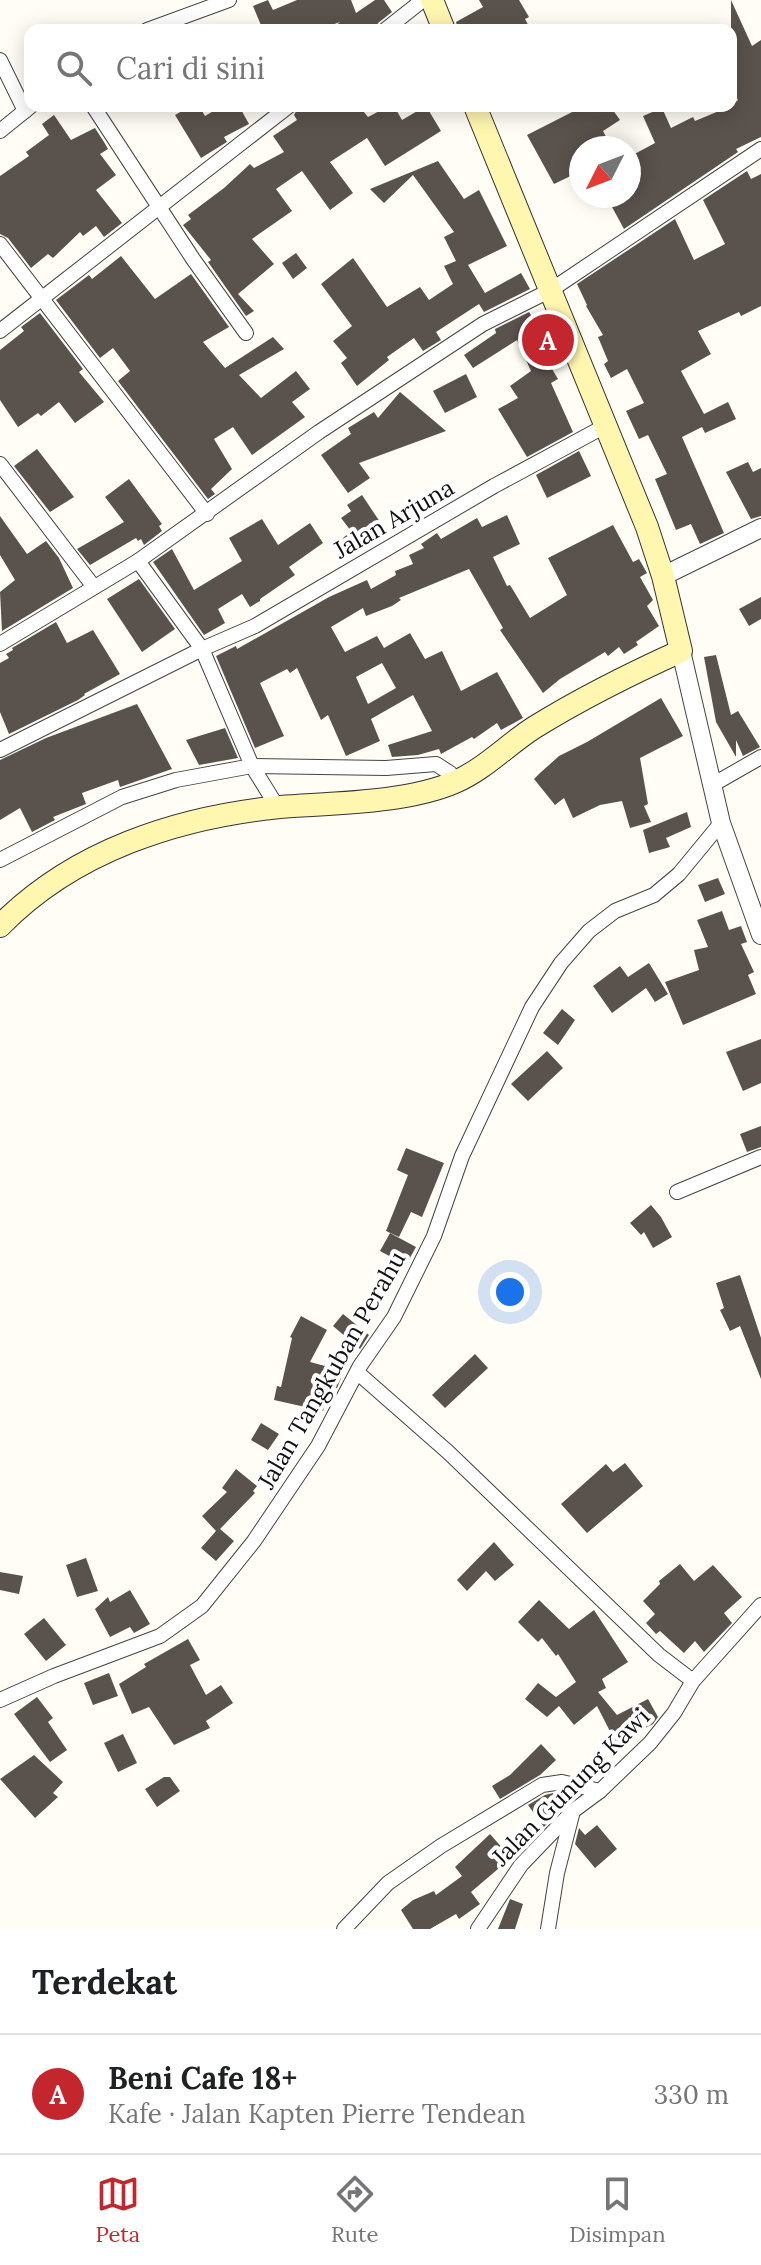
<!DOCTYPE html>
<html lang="id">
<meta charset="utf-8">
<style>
body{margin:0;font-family:Lora,serif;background:#f6f6f6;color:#202124}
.compass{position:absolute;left:569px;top:136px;width:72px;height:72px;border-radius:50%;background:#fff;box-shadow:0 4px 20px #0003;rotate:228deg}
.you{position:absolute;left:510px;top:1292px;width:28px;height:28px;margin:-20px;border:6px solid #fff;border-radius:50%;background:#1a73e8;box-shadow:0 0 0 12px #1a73e833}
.badge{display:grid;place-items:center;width:52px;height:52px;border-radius:50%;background:#c4262e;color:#fff;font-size:26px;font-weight:700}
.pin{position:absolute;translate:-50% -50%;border:4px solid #fff;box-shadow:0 2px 8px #0006}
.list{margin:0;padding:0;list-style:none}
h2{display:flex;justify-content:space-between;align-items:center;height:104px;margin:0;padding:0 32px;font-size:34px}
h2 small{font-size:26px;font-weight:400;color:#757577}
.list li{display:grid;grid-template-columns:52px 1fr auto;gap:24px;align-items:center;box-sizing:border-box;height:120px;padding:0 32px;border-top:2px solid #e0e0e0}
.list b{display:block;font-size:30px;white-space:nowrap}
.list p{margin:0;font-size:26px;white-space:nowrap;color:#757577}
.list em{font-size:26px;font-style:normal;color:#757577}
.icon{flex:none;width:44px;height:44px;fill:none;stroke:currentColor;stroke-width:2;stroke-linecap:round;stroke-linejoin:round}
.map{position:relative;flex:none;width:761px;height:1929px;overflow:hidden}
.search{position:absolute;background:#fff;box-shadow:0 4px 20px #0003;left:24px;right:24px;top:24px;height:88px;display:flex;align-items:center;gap:20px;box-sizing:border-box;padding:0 28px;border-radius:16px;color:#757577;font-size:30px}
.sheet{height:224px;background:#fff}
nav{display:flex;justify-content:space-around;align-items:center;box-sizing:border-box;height:112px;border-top:2px solid #e0e0e0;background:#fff;font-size:22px;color:#757577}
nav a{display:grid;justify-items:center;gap:4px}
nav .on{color:#c4262e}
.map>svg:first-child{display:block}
.building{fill:#5a524d;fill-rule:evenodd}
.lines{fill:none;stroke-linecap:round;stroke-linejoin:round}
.minor-casing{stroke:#444;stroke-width:16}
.tertiary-casing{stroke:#444;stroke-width:20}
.secondary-casing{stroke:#333;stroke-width:24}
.minor{stroke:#fff;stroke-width:14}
.tertiary{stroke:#fff;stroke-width:18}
.secondary{stroke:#fff6b0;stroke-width:22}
.labels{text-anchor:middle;stroke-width:8;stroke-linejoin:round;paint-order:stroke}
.street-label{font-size:24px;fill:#111;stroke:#fff}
</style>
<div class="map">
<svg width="761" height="1929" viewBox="0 0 761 1929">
<rect width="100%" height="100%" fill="#fffdf5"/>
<!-- building -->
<g class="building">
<polygon points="268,0 273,10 297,0 351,0 356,13 375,0 384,0 392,12 378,23 375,30 330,30 340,22 318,30 263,30 253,6"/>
<polygon points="479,0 519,0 529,17 525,19 531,30 458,30 456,22 483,7"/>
<polygon points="731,0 752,46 761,40 761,137 736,149 738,152 624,229 606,196 629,196 629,157 655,143 643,116 662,108 671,128 693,117 695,121 731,106 738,100 731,88"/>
<polygon points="191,106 199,106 205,116 222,106 239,106 249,124 224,137 227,142 201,158 175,115"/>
<polygon points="299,106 359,106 368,117 389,106 394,106 402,120 426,106 441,131 385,166 367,138 330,162 353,193 330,210 302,171 276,189 292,211 252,239 274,264 238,294 254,311 246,316 208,262 211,260 183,225 191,219 188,215 224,188 250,164 254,168 284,152 273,136 297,120 294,115"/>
<polygon points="584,106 610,106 620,120 603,131 612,148 581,148 581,171 554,184 527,135"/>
<polygon points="54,115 71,140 95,128 104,142 108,149 100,154 116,175 96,190 122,223 104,237 96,226 83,236 80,232 53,258 48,254 31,268 8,238 0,234 0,176 29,156 26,152 49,135 42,124"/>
<polygon points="438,161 464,199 479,190 507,246 468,265 485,293 521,273 530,289 484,312 479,304 436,332 441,340 423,351 414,338 387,357 389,360 357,386 341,363 347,358 333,341 352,326 321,284 353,258 387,307 420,287 429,300 453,284 444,266 456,261 444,237 454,232 413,175 384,203 370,189"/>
<polygon points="747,171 751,179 761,174 761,306 741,316 739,312 698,331 711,354 681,371 704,414 728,402 736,419 705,433 702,427 682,437 724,533 700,544 691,524 676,530 655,479 667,474 648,435 639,439 626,411 644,403 627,369 611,378 604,364 608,361 598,337 603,335 586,306 587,305 577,284 675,219 694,260 725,244 703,200"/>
<polygon points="296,253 307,268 293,279 282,263"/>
<polygon points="121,256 155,299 191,274 229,327 203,342 225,368 273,337 284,349 239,375 261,398 296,371 310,389 292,402 305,417 252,455 233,427 214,439 232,469 211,489 215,494 208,499 118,381 130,371 113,348 100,358 56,300 89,275 92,279"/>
<polygon points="529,312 543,333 548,330 560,351 546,359 558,379 551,383 573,432 527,457 498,409 518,398 510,386 531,371 517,340 473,368 464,355 496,333 495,329"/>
<polygon points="40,313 83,369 79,372 104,402 75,423 59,402 41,416 38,413 18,427 0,400 0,350 24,331 21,327"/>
<polygon points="466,374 477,397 445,413 433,391"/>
<polygon points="400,392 446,431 359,463 370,478 348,493 321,455 351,434 348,428 374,412 378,418"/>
<polygon points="37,449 74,497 50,512 14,466"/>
<polygon points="579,451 591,476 547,498 536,475"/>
<polygon points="748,462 753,472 761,468 761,516 751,519 726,472"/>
<polygon points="129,479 162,524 159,526 162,531 144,545 141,539 138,541 136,538 90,565 77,549 124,522 105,497"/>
<polygon points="362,495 386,531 371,541 370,539 354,552 343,538 351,531 341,518 351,511 347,505"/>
<path d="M507 515 520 544 493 557 507 586 510 585 530 618 567 595 548 558 613 525 633 562 639 559 647 573 640 577 653 600 647 606 659 626 636 642 638 645 624 654 619 647 608 656 605 652 560 679 543 693 500 630 503 628 469 569 399 598 401 600 392 606 366 616 363 608 331 627 345 652 377 636 384 648 410 633 425 659 442 651 461 691 497 672 523 718 501 730 497 723 474 739 472 737 441 754 439 749 418 755 392 757 388 745 432 731 413 695 371 719 380 741 346 756 328 715 321 720 297 668 290 673 287 669 260 683 284 736 255 748 216 656 236 646 237 649 329 597 367 580 371 589 396 575 395 571 413 564 409 555 424 548 421 544 437 533 441 539 477 518 482 527ZM382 663 396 688 368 704 356 677Z"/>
<polygon points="0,516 27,554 46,541 59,558 73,588 2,631 0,592 15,580 0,555"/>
<polygon points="262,519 278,545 310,523 323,543 289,567 295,575 260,599 260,601 250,607 242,594 218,609 225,623 204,635 153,562 172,549 194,590 242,561 229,538"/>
<polygon points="139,579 175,629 142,652 107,599"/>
<polygon points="761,597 761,619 749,626 739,609"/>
<polygon points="56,622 67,643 93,630 120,674 84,694 85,695 78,700 9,734 0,712 0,663 9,658 6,654 13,650 12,648"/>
<polygon points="716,655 731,715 738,711 760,747 743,756 736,740 736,757 716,722 704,657"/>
<polygon points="661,698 683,736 640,758 648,804 644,806 651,822 630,828 622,801 600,805 573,818 564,798 555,805 534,779 540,773 559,756 587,742"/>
<polygon points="137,704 172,769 120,787 118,780 82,793 86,804 53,817 55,820 32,832 20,808 0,820 0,760 46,738"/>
<polygon points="225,728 238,758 199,765 186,740"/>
<polygon points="687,812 691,827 666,838 670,847 649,853 643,830"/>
<polygon points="718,878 725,894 705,902 698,885"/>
<polygon points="722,911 729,930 741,926 747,942 741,944 754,972 748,975 756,994 683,1025 665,982 699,970 694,950 708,947 697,920"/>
<polygon points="649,963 668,994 655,1002 646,988 612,1013 593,986 620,966 628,977"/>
<polygon points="562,1009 575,1020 558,1045 543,1033"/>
<polygon points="761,1039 761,1083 743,1091 726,1052"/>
<polygon points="547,1051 563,1068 528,1101 511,1084"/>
<polygon points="761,1126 761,1147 747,1152 740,1134"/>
<polygon points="406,1148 444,1163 422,1217 411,1212 399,1237 386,1231 408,1175 397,1170"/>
<polygon points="651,1205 661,1217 672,1237 653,1248 644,1232 641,1235 630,1223"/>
<polygon points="390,1233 416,1247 406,1265 380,1251"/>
<polygon points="740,1275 761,1338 761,1379 740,1326 730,1331 720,1310 724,1308 716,1283"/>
<polygon points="343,1314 369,1335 360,1349 333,1326"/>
<polygon points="301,1316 327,1330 310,1362 344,1371 337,1388 331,1386 323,1411 274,1400 277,1386 281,1387 292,1338 290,1337"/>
<polygon points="475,1354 488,1368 445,1408 432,1395"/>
<polygon points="261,1423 279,1434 268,1450 251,1440"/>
<polygon points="625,1463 643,1486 587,1533 561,1504 606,1464 613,1472"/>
<polygon points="236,1469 257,1486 253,1491 255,1493 220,1529 234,1541 216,1561 201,1548 216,1531 202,1516 227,1492 222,1488"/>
<polygon points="494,1542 514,1565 495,1581 486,1571 467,1591 457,1580"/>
<polygon points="86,1558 98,1591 77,1597 66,1565"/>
<polygon points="680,1564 694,1581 713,1565 742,1597 724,1613 732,1623 704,1652 695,1641 684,1653 660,1631 656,1634 646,1623 655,1614 643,1601 660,1584 659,1581"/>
<polygon points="0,1572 23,1576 19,1594 0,1590"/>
<polygon points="130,1590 150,1624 134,1633 130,1627 110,1637 95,1609 108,1597 110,1602"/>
<polygon points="539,1600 569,1629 594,1610 628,1662 602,1679 606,1688 598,1692 617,1715 648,1699 658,1717 653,1724 616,1743 597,1706 574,1725 559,1706 547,1717 525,1699 538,1683 556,1697 576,1682 558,1654 556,1656 542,1638 538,1642 518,1622"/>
<polygon points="44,1618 66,1645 46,1661 24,1634"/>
<polygon points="188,1639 200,1660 190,1665 206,1695 221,1685 233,1703 206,1721 210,1728 174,1745 149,1707 132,1714 119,1684 146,1667 144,1664"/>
<polygon points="109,1673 118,1696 93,1705 84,1683"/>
<polygon points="37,1697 53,1718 48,1722 67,1750 50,1762 14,1714"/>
<polygon points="123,1734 137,1763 118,1772 104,1743"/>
<polygon points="541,1744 556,1760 540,1775 500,1799 492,1786 510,1775"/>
<polygon points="34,1755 63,1782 53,1793 58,1797 35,1818 0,1779"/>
<polygon points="164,1777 170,1777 180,1791 157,1807 145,1789"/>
<polygon points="553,1793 563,1807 544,1827 528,1805 545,1795"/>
<polygon points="597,1825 617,1849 595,1868 575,1844 579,1828 585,1835"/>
<polygon points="490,1834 511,1858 471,1892 480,1904 459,1919 456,1914 430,1929 413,1929 401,1910 413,1900 434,1891 436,1895 462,1876 455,1867"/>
<polygon points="510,1899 523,1904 515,1929 498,1929"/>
</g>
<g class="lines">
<!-- minor casing -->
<g class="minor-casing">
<g id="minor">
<polyline points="147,30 229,0"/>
<polyline points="385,30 423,0"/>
<polyline points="0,60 25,111"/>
<polyline points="93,106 193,259 246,333"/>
<polyline points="0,131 31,106"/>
<polyline points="0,244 207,514"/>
<polyline points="0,331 289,106"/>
<polyline points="0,464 94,587"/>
<polyline points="138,561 202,649 252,766 278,808"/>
<polyline points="0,644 138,561 319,432 483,324 551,290 761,149"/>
<polyline points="0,750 202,649 255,626 494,486 607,425"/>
<polyline points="712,785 761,757"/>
<polyline points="0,860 122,797 176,780 252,766 386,768 436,764 450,773 455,782"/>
<polyline points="677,1192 761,1157"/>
<polyline points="358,1373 448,1452 659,1655 693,1681"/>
<polyline points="0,1700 54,1676 160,1636 202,1606 254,1541 318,1446 360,1366 394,1317 434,1236 462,1156 532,1007 561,963 589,931 615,911 654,895 679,874 721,823"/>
<polyline points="344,1929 388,1883 441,1846 542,1785 562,1782 600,1791"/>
<polyline points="478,1929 521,1865 573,1811 600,1791 650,1743 674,1713 693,1681 761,1605"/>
<polyline points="548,1929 557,1873 572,1815"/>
</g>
</g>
<!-- tertiary casing -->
<g class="tertiary-casing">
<g id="tertiary">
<polyline points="663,576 761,528"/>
<polyline points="681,651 721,823 761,935"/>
</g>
</g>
<!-- secondary casing -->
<g class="secondary-casing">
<g id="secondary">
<polyline points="432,0 444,30"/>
<path d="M0 926C73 851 178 817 280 807 333 803 407 803 455 782 485 769 508 744 535 727 582 698 630 674 681 651L663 576 647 527 475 106"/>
</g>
</g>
<!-- minor -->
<use href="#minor" class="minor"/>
<!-- tertiary -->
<use href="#tertiary" class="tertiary"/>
<!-- secondary -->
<use href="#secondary" class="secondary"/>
</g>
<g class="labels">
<!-- street labels -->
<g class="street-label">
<text transform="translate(394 519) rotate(-30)" y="8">Jalan Arjuna</text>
<text transform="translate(332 1370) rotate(-60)" y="8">Jalan Tangkuban Perahu</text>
<text transform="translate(571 1787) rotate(-45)" y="8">Jalan Gunung Kawi</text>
</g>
</g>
</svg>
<svg class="compass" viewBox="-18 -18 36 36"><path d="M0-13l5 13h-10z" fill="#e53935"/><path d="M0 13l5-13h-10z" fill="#757577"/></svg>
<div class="you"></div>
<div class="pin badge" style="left:548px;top:340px">A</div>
<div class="search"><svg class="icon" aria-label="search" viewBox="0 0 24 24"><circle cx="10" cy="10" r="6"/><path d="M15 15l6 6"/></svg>Cari di sini</div>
</div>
<section class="sheet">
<h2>Terdekat<small></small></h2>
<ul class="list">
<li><span class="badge">A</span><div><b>Beni Cafe 18+</b><p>Kafe · Jalan Kapten Pierre Tendean</p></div><em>330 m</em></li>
</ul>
</section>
<nav>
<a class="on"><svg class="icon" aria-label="map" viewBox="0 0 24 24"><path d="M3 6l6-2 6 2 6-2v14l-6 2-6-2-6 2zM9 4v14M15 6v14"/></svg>Peta</a>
<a><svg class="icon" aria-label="directions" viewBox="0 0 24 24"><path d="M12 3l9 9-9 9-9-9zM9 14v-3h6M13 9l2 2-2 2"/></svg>Rute</a>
<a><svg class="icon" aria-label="saved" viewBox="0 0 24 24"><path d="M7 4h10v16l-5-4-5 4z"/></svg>Disimpan</a>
</nav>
